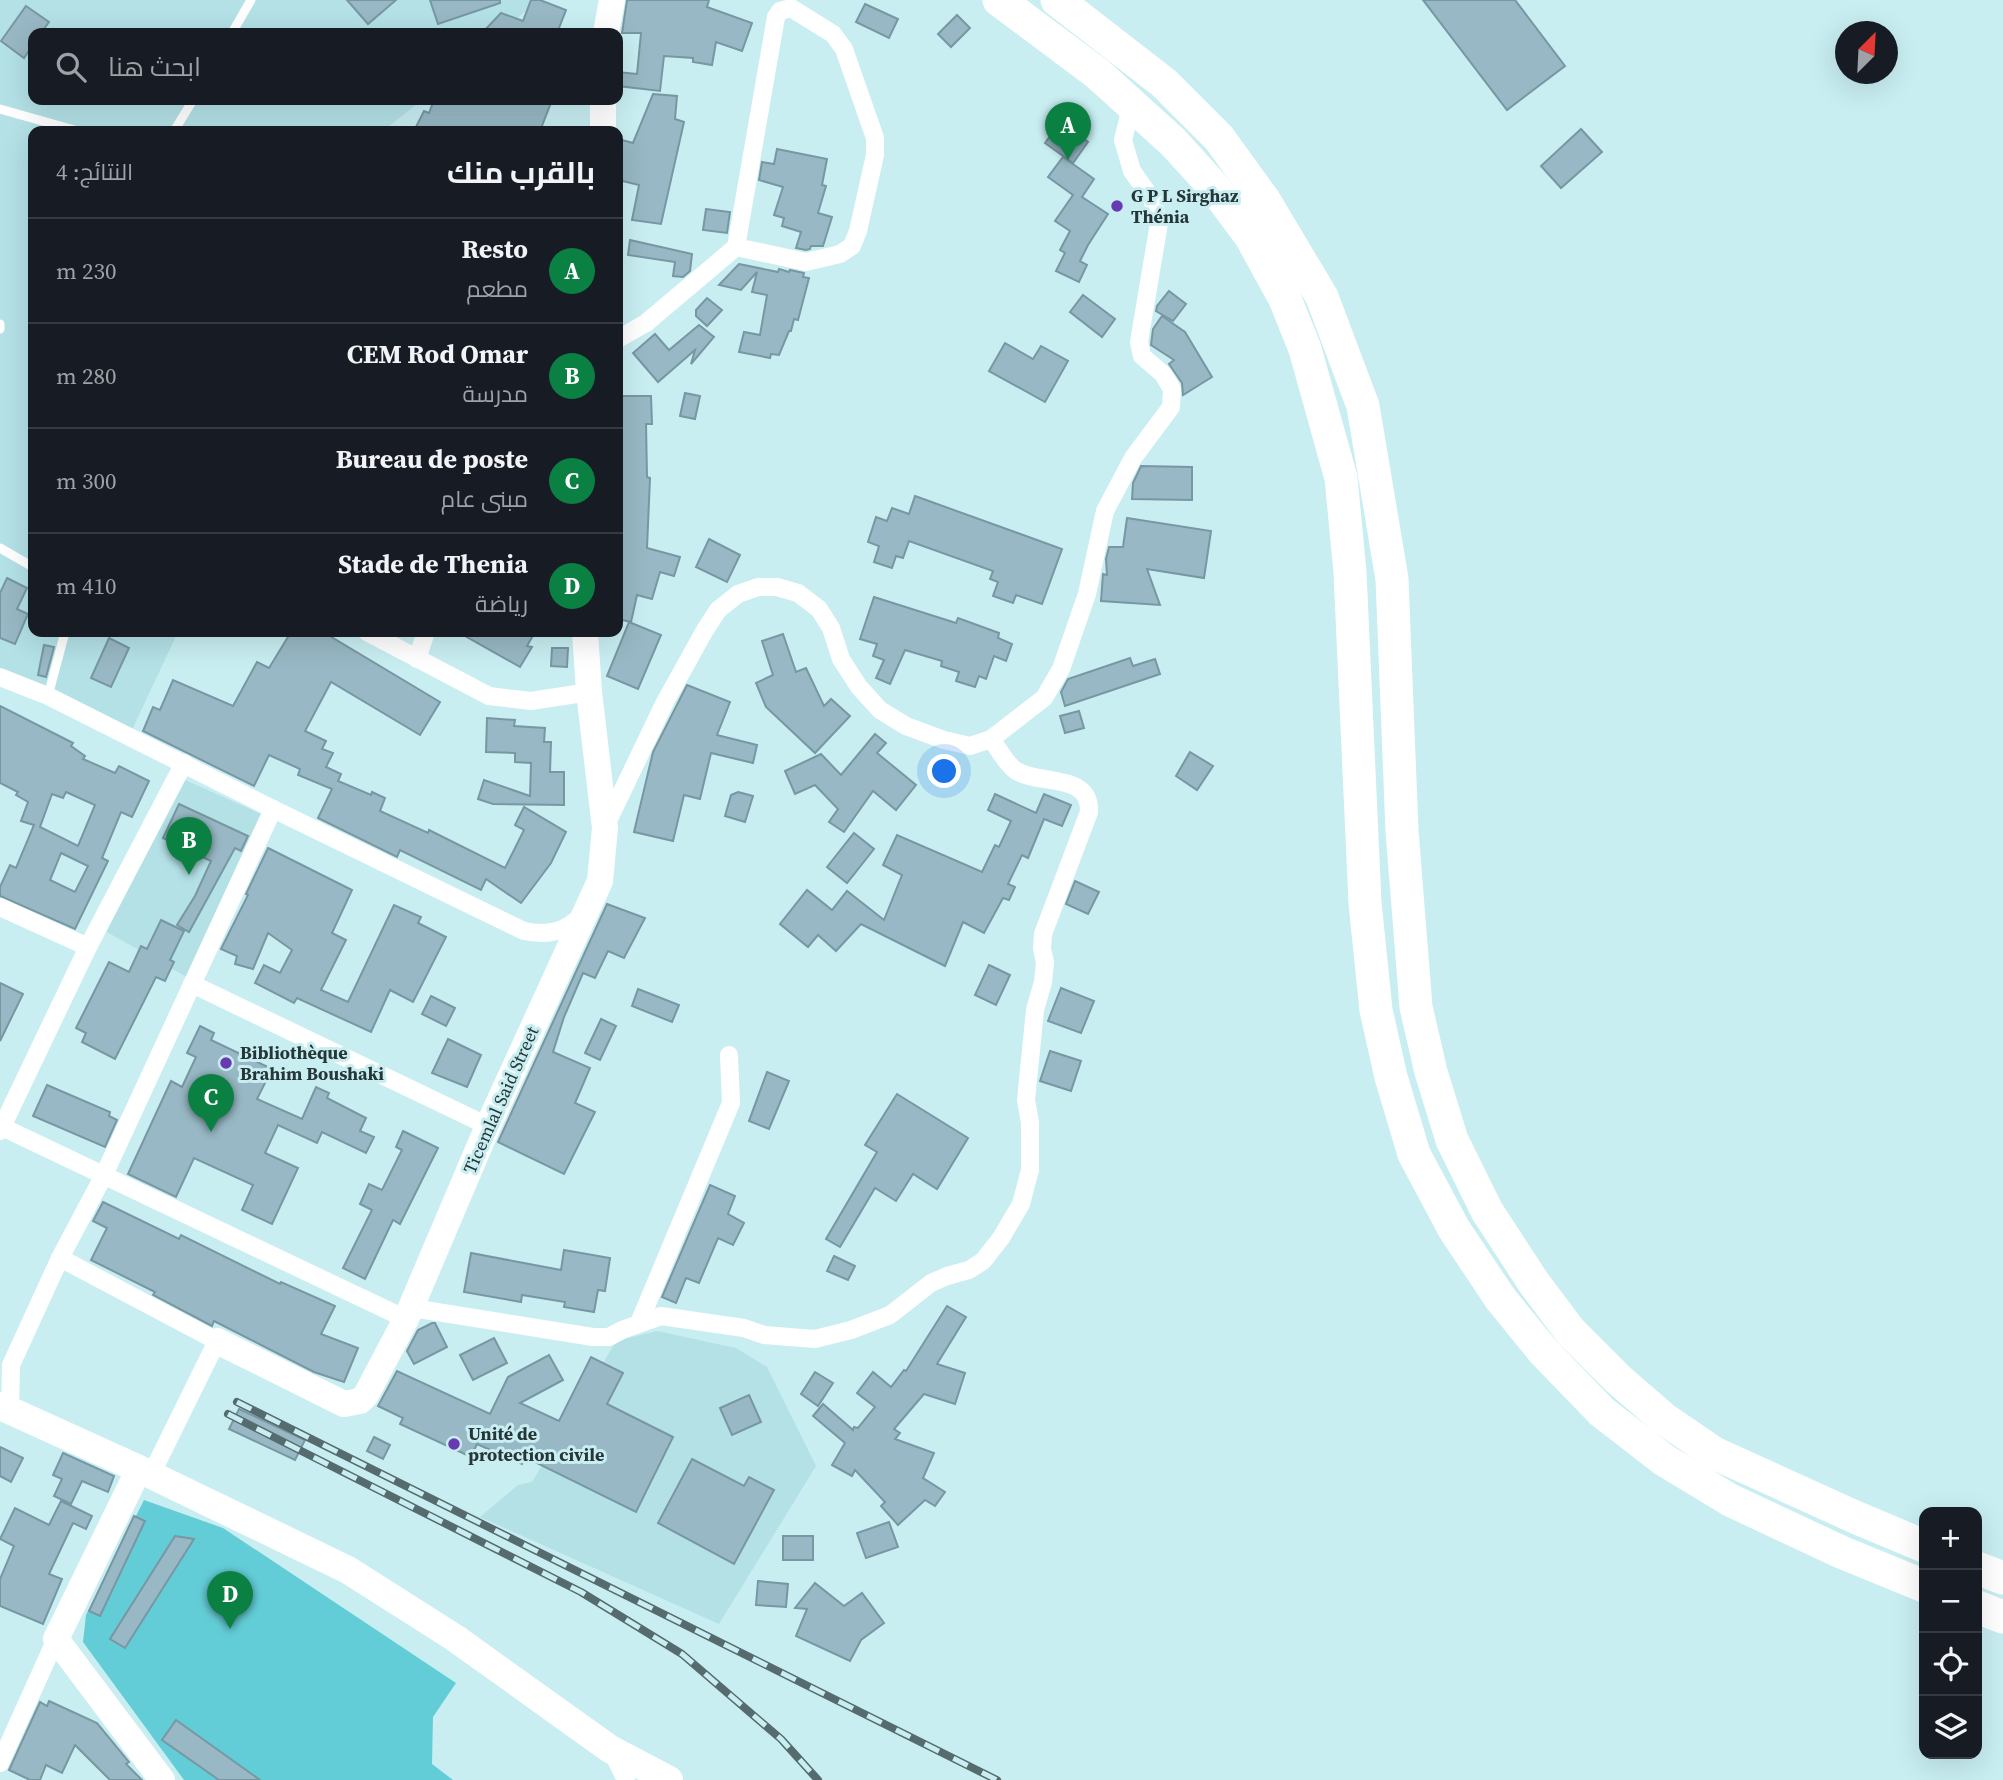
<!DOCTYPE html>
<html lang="ar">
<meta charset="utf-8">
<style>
body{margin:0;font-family:"Source Serif 4",Cairo,serif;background:#242831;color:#f1f3f6;direction:rtl}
.controls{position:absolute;right:21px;bottom:21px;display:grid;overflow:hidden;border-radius:14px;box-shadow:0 7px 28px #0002}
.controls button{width:63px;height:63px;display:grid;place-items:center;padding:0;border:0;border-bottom:2px solid #363941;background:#171b24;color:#f1f3f6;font:35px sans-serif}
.compass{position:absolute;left:1835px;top:21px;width:63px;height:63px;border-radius:50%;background:#171b24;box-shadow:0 7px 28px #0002;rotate:24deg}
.you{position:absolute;left:945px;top:772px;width:24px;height:24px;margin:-18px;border:5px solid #fff;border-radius:50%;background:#1a73e8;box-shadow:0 0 0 10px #1a73e833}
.badge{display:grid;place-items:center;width:46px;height:46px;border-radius:50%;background:#0b8043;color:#fff;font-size:23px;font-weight:700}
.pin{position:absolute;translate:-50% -58px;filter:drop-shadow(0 2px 4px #0008)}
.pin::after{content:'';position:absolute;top:37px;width:24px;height:21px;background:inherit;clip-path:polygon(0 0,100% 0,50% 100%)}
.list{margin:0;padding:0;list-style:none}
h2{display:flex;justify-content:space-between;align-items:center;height:91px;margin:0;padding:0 28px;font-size:30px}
h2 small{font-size:23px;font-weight:400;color:#9ea1a6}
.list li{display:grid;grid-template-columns:46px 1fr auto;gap:21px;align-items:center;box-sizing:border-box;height:105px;padding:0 28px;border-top:2px solid #363941}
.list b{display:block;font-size:26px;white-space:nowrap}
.list p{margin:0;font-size:23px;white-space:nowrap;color:#9ea1a6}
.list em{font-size:23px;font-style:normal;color:#9ea1a6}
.icon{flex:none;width:38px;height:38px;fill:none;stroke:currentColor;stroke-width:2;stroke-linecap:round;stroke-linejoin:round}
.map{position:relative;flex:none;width:2003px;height:1780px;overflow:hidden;direction:ltr}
.search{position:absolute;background:#171b24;box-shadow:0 7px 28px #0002;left:28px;top:28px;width:595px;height:77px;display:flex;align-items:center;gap:18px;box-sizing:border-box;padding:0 24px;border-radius:14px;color:#9ea1a6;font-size:26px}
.panel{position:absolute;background:#171b24;box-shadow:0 7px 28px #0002;left:28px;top:126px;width:595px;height:511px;border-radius:14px;direction:rtl}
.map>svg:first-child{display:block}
.built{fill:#b3e1e6}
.green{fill:#63cdd7}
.building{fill:#97b8c4;stroke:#7797a3;stroke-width:2;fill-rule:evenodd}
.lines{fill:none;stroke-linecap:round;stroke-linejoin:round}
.lane{stroke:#fff;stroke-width:9}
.street{stroke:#fff;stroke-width:18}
.secondary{stroke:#fff;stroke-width:26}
.primary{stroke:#fff;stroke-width:28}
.highway{stroke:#fff;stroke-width:33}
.rail-casing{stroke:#566b6d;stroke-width:8}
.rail{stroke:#c8eef2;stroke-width:5;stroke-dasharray:16;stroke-linecap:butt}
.poi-dot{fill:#683ab2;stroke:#c8eef2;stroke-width:2.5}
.labels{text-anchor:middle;stroke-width:6;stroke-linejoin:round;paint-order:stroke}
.poi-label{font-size:18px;font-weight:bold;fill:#263536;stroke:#c8eef2;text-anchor:start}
.street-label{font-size:18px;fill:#263536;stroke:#c8eef2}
</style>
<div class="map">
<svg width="2003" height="1780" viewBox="0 0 2003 1780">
<rect width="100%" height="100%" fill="#c8eef2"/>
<!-- built -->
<g class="built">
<polygon points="0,0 537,0 502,33 33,33 33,100 422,100 383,131 33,131 33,632 178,632 131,732 0,671"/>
<polygon points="181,778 272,819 194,981 105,931"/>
<polygon points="657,1331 736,1348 767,1367 816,1466 719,1624 480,1517 518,1485 532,1482 616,1341"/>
</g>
<!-- green -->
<polygon class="green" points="144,1500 223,1528 456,1683 433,1717 432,1764 453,1780 184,1780 83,1642 86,1615"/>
<!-- building -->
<g class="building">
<polygon points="347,0 396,0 368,24"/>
<polygon points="430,0 500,0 500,3 438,24"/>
<polygon points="531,0 540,0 566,10 557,33 482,33 501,13 523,21"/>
<polygon points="627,0 709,0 707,7 752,23 742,51 716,42 712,65 693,62 693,58 664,56 660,91 618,86 618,72 637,74 641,33 622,33"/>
<polygon points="1423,0 1515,0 1565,66 1507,110"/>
<polygon points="865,4 898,19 889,38 856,22"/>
<polygon points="26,6 49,22 41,33 33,33 33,45 24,58 1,41"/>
<polygon points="957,15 970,28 951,47 938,34"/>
<polygon points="653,94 677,96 675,119 684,122 661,224 632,220 639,185 618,180 618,159 622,140 633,143"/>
<polygon points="434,100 552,100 540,131 426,131 416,127 424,111 429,113"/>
<polygon points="1061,121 1088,142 1073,163 1045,143"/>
<polygon points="1581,129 1602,152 1561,188 1541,166"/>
<polygon points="777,149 827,159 822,185 826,186 818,213 832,217 823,246 811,246 810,249 806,250 796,248 801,232 782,226 784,218 774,215 783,187 759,180 762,162 774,164"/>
<polygon points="1063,157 1094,179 1082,197 1108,214 1088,245 1080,261 1087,265 1079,282 1056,271 1065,253 1060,250 1070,231 1055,221 1073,195 1048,177"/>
<polygon points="706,209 730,212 727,233 703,230"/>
<polygon points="630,240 692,254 690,271 683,277 673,276 675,262 628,255"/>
<polygon points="739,264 778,272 779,269 789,272 790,270 804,273 803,277 809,278 798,320 794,319 791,331 789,331 779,355 771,354 770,358 739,352 744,332 760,335 767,295 752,292 757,272 741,290 719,285"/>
<polygon points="1169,291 1186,304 1173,321 1156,311 1157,306"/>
<polygon points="1083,295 1115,319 1102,337 1070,312"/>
<polygon points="707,298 722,310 707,326 696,316 696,310"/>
<polygon points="1162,316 1185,332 1212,377 1183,395 1182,383 1169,364 1174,360 1151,345 1153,329"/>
<polygon points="699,325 714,337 691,364 695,350 658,382 633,353 655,334 669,350"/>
<polygon points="1005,343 1033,359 1041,346 1068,361 1045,402 989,371"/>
<polygon points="685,393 700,396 695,419 680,416"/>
<polygon points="618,396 651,396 652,424 646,424 647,477 650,478 647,548 680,557 674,576 660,572 652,599 637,595 631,622 618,619"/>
<polygon points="1141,466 1192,467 1192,500 1132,499 1133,483"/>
<polygon points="915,496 1062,549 1042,604 1016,595 1013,603 993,596 998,582 990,579 993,571 909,541 903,558 896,556 892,568 874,562 879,546 868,542 876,517 887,521 892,508 909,514"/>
<polygon points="1127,518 1211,531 1204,578 1147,569 1160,605 1101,601 1103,574 1107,575 1106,559 1109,547 1123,547"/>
<polygon points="709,539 740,555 727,582 696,567"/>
<polygon points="7,578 27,588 17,609 28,614 15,644 0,638 0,593"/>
<polygon points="874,597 956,623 958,618 999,633 998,638 1012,644 1006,661 994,656 986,679 979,676 975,687 956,681 959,672 941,666 942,661 905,650 890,684 876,678 884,660 873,656 877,644 860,639"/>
<polygon points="629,622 661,635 638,689 607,676"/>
<polygon points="291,632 323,632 440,702 420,735 331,682 305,731 326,741 322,749 333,753 326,767 341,774 338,781 371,795 372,792 385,798 380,811 428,833 429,830 505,868 524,830 515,825 524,807 566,832 551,863 521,903 486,879 481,890 400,850 397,857 318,818 332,789 298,775 300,769 269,755 254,786 143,731 153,707 160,710 173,680 233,706 257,662 269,668"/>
<polygon points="458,632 535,632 527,646 532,647 520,667"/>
<polygon points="783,634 796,672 806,668 824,706 831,699 850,716 815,753 766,707 756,683 773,675 762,641"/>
<polygon points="109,638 129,648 111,687 91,678"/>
<polygon points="44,645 54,647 46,677 38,675"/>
<polygon points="552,648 568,648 567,667 551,666"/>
<polygon points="1130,658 1133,666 1155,659 1160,674 1065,706 1061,692 1068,679"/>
<polygon points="687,685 730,702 717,735 757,745 753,763 711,753 700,799 684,795 673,841 634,832 653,752"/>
<path d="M0 706 73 743 71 746 85 756 83 759 115 773 119 766 149 781 132 817 121 812 102 858 108 861 75 929 0 896V887L10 865 16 868 34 825 21 821 28 802 16 795 18 792 0 783ZM66 792 95 805 78 846 40 827 52 794 63 798ZM61 853 88 866 75 892 50 880Z"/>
<polygon points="1079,711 1084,728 1065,733 1060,716"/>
<polygon points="487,718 515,720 514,726 545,728 544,742 551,742 550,772 564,772 564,805 493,804 478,799 484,780 530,796 531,763 515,762 515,753 486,752"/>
<polygon points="875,734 886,743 877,753 916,785 896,810 873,791 844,832 829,822 838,809 815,785 795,794 785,771 821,754 841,775"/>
<polygon points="1190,752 1213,766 1197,790 1176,776"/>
<polygon points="738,792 753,796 745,822 725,816 731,795"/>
<polygon points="995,794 1036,813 1044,794 1071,805 1062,826 1044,819 1028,858 1022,855 1008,884 1015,887 1009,900 1003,898 984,933 963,922 945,966 861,924 836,951 818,935 808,947 780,924 807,890 832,910 847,891 884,920 902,875 883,865 897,835 982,872 995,845 999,847 1011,821 988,810"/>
<polygon points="179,804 248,836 241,851 235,848 189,932 177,925 195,896 211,861 163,838"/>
<polygon points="854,833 874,849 847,883 827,867"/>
<polygon points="268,848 352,890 332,933 346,940 321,990 348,1002 394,905 421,917 418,923 446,937 413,1002 390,990 371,1032 297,998 294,1003 255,983 264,965 280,973 292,950 268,933 253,969 235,964 237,956 221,949 248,895 246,894"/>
<polygon points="1075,881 1099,892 1088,914 1066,904"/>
<polygon points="607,904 645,918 624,958 608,951 595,978 583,973 564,1017 553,1052 590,1068 575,1103 595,1112 564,1174 498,1142"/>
<polygon points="161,920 184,931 170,960 174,962 165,981 156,977 115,1059 82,1042 86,1033 76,1028 109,962 129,972 141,946 147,949"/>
<polygon points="989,965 1010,975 996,1005 975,995"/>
<polygon points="0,983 23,994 0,1041"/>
<polygon points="1061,988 1094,1001 1081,1033 1048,1021"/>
<polygon points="638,989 679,1005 672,1022 632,1006"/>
<polygon points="431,996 455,1008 446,1026 422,1014"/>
<polygon points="601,1019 616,1026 600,1060 585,1053"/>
<polygon points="200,1026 214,1033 211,1040 272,1069 257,1099 302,1119 316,1087 329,1093 327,1098 366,1118 360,1131 374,1137 366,1153 322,1132 317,1143 278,1125 265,1153 298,1168 272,1224 242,1210 253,1185 194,1158 176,1197 128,1174 171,1081 182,1087 196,1057 187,1053"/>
<polygon points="448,1039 481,1055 467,1087 432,1073"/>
<polygon points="1050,1051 1081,1061 1071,1091 1040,1081"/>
<polygon points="767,1072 789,1081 769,1129 749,1121"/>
<polygon points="47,1085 110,1112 109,1116 117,1120 105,1147 33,1116"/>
<polygon points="897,1094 968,1138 937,1189 913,1174 896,1201 875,1188 840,1247 826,1239 877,1152 865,1145"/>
<polygon points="403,1131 438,1148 400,1224 393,1220 365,1279 343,1268 372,1210 360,1204 369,1184 382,1190 402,1150 396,1147"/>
<polygon points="710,1185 735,1196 728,1214 744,1223 733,1245 718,1238 699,1283 686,1278 676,1303 662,1297"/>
<polygon points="103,1202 179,1239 181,1235 280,1284 281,1282 335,1306 321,1334 358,1348 344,1382 314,1372 214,1321 212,1326 153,1295 155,1292 91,1260 107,1228 93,1221"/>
<polygon points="564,1250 610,1258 605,1291 598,1290 594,1312 564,1307 565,1302 522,1295 521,1302 464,1292 471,1253 561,1270"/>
<polygon points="834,1256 855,1266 848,1280 827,1271"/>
<polygon points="947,1306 966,1317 937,1364 965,1373 955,1404 924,1394 894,1429 900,1433 895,1439 934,1453 923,1478 945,1492 935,1506 925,1500 898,1525 881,1506 885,1502 855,1470 852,1476 832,1465 845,1443 813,1416 823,1404 853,1430 854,1427 858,1428 875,1407 857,1393 873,1372 891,1387 904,1370 906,1371"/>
<polygon points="432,1323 435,1323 447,1347 414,1364 407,1351 418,1330"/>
<polygon points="494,1338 507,1363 473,1380 460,1355"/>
<polygon points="549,1355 563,1380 520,1403 559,1421 591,1357 623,1373 607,1404 673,1437 636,1512 525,1457 522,1464 477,1444 471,1457 400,1424 403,1418 378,1406 397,1371 490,1414 508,1377"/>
<polygon points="815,1372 833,1383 818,1406 801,1394"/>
<polygon points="749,1395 761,1422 732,1435 720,1408"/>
<polygon points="239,1409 305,1440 295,1460 229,1429"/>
<polygon points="374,1437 390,1445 383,1459 367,1451"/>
<polygon points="0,1447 23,1458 11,1482 0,1476"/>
<polygon points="63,1453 114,1476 108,1492 82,1481 71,1504 54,1496 62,1479 53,1475"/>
<polygon points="692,1459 744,1486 749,1477 774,1490 734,1564 658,1523"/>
<polygon points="61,1501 92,1516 86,1529 73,1523 49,1574 62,1579 43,1624 0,1606 0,1579 14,1546 0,1539 15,1508 49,1525"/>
<polygon points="134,1516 145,1521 100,1616 89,1611"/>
<polygon points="889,1522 898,1547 866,1558 857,1533"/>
<polygon points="175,1536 194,1539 125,1648 110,1639"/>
<rect x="783" y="1536" width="30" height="24"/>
<polygon points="758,1581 788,1584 786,1607 756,1605"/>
<polygon points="815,1583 844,1606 862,1593 884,1623 861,1640 850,1661 796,1636 807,1609 795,1608"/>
<polygon points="49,1701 97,1723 129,1762 126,1764 142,1780 110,1780 75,1745 62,1773 46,1765 40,1780 30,1780 9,1770 40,1702 47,1706"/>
<polygon points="176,1720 260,1780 219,1780 162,1740"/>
</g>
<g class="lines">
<!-- lane -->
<g class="lane">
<polyline points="232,33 251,0"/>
<polyline points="0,109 78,131"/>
<polyline points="174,131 193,100"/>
<polyline points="0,324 0,329"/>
<polyline points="0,548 33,567"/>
<polyline points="48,696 65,632"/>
</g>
<!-- street -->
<g class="street">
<polyline points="618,339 646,323 736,247 776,17 780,11 791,8 833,34 844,49 875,138 875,155 858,231 852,246 840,254 806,262 736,247"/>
<polyline points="367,632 489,696 531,701 589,692"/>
<polyline points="417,659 426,632"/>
<path d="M0 677 48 696 273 809 524 931C548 936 565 932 582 915"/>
<polyline points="606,825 665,702 705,630 718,610 738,594 758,587 777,587 798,593 819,609 831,628 841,659 859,687 880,710 906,726 944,740 970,746 991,739 1044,698 1061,669 1087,594 1105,511 1133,458 1171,407 1172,389 1163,374 1142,356 1139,342 1159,223 1152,199 1132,171 1123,140 1132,104"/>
<polyline points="0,907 88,947"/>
<polyline points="192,984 488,1126"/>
<polyline points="2,1127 406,1319"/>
<polyline points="0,1131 88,947 184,763"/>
<polyline points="60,1258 217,1341 151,1475"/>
<path d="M412 1308 593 1337H609L622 1330 661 1316 744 1328 764 1335 815 1339 851 1330 890 1315 931 1283 947 1276 969 1270 983 1261 1001 1238 1021 1204 1030 1170V1123L1026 1100 1035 1010 1043 982 1045 962 1042 949 1043 934 1089 812C1091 772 1038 786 1015 770 1005 762 998 748 991 739"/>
<polyline points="639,1323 731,1103 729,1055"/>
<polyline points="10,1410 11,1365 60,1258 104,1175 273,809"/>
<polyline points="612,1752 626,1780"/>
<polyline points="0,1763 56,1639"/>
</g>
<!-- secondary -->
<g class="secondary">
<polyline points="606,33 612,0"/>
<polyline points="603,131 603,100"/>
<polyline points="217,1341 344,1404 360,1401 366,1395 406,1319 488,1126 600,881 605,828 589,692 585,632"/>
<polyline points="139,1469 56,1639 162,1780"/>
</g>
<!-- primary -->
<polyline class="primary" points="0,1406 139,1469 348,1570 455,1638 610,1749 669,1780"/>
<!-- highway -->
<g class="highway">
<polyline points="999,0 1098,74 1173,142 1213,186 1251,237 1285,299 1305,349 1341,478 1350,572 1365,903 1376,1010 1391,1077 1414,1154 1454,1229 1500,1298 1543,1351 1602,1412 1664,1460 1730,1500 1841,1552 1924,1586"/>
<polyline points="1057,0 1164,83 1219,138 1264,200 1322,297 1363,406 1392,579 1402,831 1416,1007 1431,1072 1452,1140 1487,1211 1534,1283 1570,1331 1618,1379 1663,1418 1714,1453 1855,1517 1924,1546"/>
<polyline points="1977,1568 2003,1578"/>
<polyline points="1977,1607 2003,1617"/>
</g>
<!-- rail casing -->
<g class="rail-casing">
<g id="rail">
<polyline points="237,1402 997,1780"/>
<polyline points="228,1414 581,1592 682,1654 781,1739 818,1780"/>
</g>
</g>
<!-- rail -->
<use href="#rail" class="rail"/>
</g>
<!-- markers -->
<g class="poi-dot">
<circle cx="1117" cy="206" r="7"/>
<circle cx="226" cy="1063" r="7"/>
<circle cx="454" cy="1444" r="7"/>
</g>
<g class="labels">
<!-- poi labels -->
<g class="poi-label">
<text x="1131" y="202">G P L Sirghaz<tspan x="1131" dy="21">Thénia</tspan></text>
<text x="240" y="1059">Bibliothèque<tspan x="240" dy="21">Brahim Boushaki</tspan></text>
<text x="468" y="1440">Unité de<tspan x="468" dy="21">protection civile</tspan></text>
</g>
<!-- street labels -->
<g class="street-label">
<text transform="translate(501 1100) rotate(-66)" y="6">Ticemlal Said Street</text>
</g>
</g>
</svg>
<div class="controls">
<button>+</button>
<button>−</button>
<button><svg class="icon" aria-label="locate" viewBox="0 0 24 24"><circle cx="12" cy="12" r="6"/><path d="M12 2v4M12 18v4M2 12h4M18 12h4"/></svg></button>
<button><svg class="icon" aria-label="layers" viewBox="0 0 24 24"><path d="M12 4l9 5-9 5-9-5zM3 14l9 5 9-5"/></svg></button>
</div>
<svg class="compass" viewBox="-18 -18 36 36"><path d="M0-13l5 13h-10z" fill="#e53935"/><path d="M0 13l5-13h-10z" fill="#9ea1a6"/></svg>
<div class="you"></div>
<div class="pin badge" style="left:1068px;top:160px">A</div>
<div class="pin badge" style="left:189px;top:875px">B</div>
<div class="pin badge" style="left:211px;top:1132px">C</div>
<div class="pin badge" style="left:230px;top:1629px">D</div>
<div class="search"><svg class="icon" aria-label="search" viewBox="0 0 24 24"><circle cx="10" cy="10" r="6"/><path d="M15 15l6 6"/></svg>ابحث هنا</div>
<section class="panel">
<h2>بالقرب منك<small>النتائج: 4</small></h2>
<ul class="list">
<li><span class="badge">A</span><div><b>Resto</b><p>مطعم</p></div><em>230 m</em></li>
<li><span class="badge">B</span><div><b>CEM Rod Omar</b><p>مدرسة</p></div><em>280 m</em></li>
<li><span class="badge">C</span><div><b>Bureau de poste</b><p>مبنى عام</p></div><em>300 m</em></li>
<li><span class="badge">D</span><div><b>Stade de Thenia</b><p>رياضة</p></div><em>410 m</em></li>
</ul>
</section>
</div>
